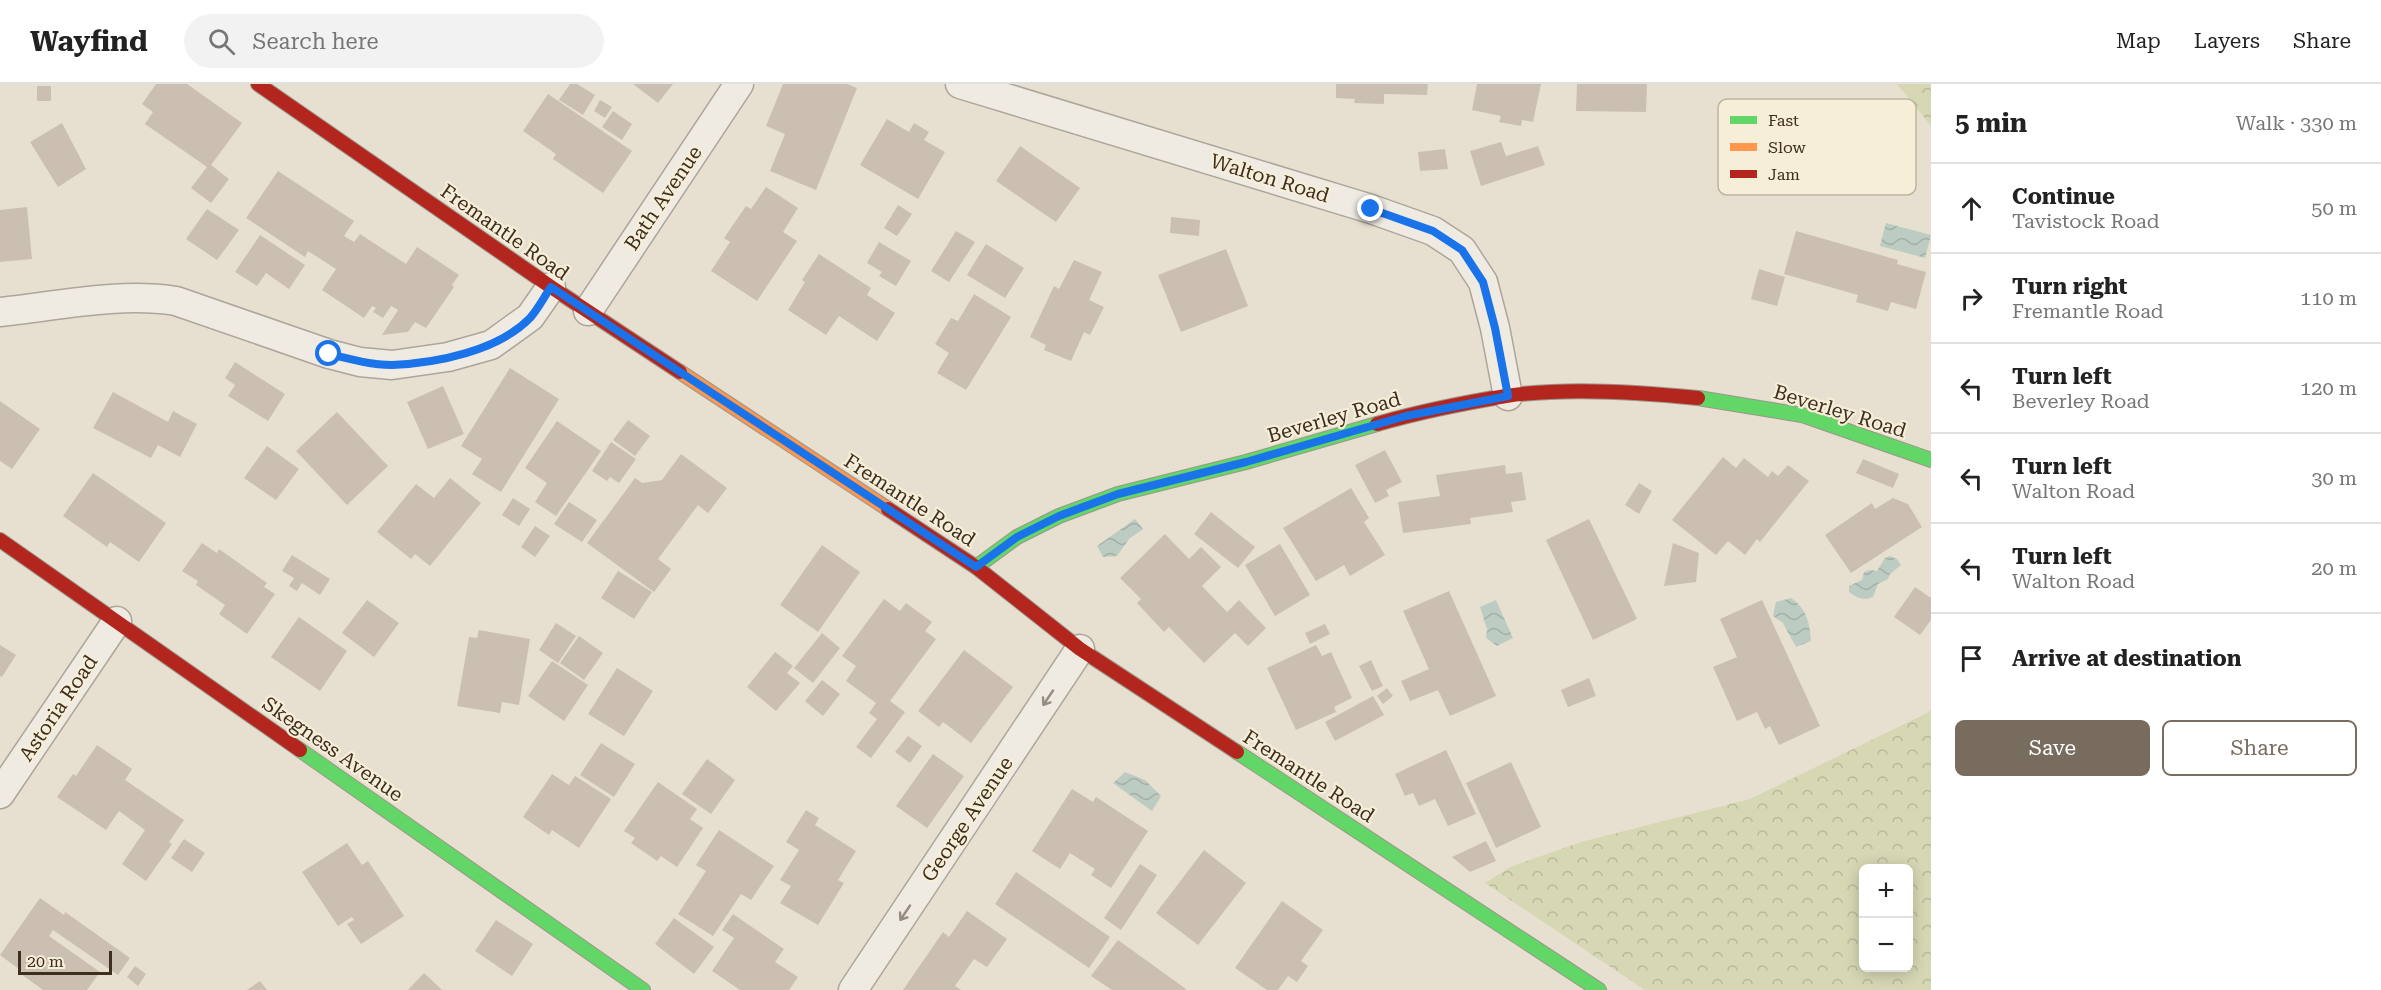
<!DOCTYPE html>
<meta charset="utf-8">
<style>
body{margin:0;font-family:"Roboto Serif",serif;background:#f2f2f2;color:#222}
.controls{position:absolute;right:18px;bottom:18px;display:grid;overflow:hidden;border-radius:9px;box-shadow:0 3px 15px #0003}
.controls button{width:54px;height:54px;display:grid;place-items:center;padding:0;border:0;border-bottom:2px solid #e0e0e0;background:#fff;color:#222;font:30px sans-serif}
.scale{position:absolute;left:18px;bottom:15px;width:94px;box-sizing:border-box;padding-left:6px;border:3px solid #3d2e20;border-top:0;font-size:16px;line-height:21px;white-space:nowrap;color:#3d2e20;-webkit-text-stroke:4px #f7eed8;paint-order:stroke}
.stop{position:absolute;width:18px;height:18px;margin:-14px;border:4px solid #1a73e8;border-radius:50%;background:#fff}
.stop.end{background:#1a73e8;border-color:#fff;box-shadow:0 2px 6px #0008}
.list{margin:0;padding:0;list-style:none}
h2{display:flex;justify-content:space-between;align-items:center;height:78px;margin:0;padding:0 24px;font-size:26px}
h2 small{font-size:20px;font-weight:400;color:#767676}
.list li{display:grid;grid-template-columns:39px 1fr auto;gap:18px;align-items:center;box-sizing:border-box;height:90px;padding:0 24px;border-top:2px solid #e0e0e0}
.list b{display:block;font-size:22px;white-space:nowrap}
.list p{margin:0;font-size:20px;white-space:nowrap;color:#767676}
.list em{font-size:20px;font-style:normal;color:#767676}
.actions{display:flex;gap:12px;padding:18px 24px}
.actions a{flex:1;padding:14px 0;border:2px solid #786c5e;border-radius:9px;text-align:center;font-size:21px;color:#786c5e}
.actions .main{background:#786c5e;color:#fff}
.icon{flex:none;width:33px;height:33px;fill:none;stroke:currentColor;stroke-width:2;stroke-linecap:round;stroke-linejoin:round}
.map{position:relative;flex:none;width:1931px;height:906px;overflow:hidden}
header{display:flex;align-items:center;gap:36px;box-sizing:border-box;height:84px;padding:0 30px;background:#fff;border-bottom:2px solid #e0e0e0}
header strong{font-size:28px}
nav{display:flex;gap:33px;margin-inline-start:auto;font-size:21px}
.search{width:420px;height:54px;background:#f2f2f2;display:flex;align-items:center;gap:15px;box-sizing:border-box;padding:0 21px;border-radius:33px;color:#767676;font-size:22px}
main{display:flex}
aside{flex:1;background:#fff}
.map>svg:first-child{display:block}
.forest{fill:url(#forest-crowns);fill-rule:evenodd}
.water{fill:url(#water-waves)}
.building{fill:#cbbfb2}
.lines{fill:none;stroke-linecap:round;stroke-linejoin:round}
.street-casing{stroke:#ada599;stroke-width:31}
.fast-casing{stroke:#9c958a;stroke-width:16}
.slow-casing{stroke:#9c958a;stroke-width:16}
.jam-casing{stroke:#9c958a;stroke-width:16}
.street{stroke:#efebe3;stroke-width:28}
.fast{stroke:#63d668;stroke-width:14}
.slow{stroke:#ff974d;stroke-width:14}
.jam{stroke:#b3261e;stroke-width:14}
.oneway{stroke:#968c82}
.route{stroke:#1a73e8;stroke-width:8}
.labels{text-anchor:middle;stroke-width:4.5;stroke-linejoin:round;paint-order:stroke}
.street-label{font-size:20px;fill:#3d2e20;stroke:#f7eed8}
.key{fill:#f7eed8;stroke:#bfb4a1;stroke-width:1.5}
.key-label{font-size:16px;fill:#3d2e20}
</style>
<header>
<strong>Wayfind</strong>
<div class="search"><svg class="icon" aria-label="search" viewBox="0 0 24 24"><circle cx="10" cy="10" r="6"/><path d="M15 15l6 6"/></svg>Search here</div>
<nav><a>Map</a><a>Layers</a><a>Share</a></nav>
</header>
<main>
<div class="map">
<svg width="1931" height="906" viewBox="0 0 1931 906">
<defs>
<pattern id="forest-crowns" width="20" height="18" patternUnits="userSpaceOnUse" patternTransform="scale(1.5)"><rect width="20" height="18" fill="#d6d7b3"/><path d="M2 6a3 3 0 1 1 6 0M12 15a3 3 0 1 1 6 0" fill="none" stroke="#b9b99a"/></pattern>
<pattern id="water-waves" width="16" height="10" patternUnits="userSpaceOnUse" patternTransform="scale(1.5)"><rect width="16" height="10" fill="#bcccc2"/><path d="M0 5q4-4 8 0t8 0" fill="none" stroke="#a2b0a6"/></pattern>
</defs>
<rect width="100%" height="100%" fill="#e7e0d1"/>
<!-- forest -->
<g class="forest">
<polygon points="1897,0 1931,0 1931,42"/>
<path d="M1931 627V906H1645L1485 799 1510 783 1581 758 1750 715ZM1908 784V884H1864V784Z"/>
</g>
<!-- water -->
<g class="water">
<polygon points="1886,139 1931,151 1925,174 1880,162"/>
<polygon points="1135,435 1143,445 1129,455 1117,472 1103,473 1097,462"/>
<path d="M1890 472 1897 475 1901 481 1890 490 1888 495 1878 500 1873 513C1863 517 1857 514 1849 508V502L1862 496 1864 488 1870 486 1877 487 1885 474Z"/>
<path d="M1791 514C1806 524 1810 539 1811 557L1796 563 1783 539 1773 532 1776 518Z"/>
<polygon points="1496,516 1513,554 1497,562 1486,554 1487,545 1480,523"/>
<polygon points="1125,688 1145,696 1161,712 1152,727 1113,699"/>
</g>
<!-- building -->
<g class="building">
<polygon points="156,0 187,0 242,39 211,81 229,95 211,119 191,104 207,83 145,40 153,28 142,20"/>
<polygon points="570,0 577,0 595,11 583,31 559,16"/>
<polygon points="633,0 673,0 658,19"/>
<polygon points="783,0 847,0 857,4 816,106 770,87 785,50 766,42"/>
<polygon points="1336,0 1428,0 1427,11 1384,10 1384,20 1354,19 1355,15 1336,14"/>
<polygon points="1477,0 1541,0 1533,38 1522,36 1521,42 1499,38 1501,32 1472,26"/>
<polygon points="1577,0 1647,0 1646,28 1576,27"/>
<rect x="37" y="2" width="14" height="15"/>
<polygon points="548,10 632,67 603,109 553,75 556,70 523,47"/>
<polygon points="600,16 612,23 605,34 594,27"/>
<polygon points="613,27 632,40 622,56 602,43"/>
<polygon points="887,35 909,48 914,39 929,48 924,56 945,68 918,115 860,81"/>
<polygon points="62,39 86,85 58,103 30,58"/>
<polygon points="1501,58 1506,72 1538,62 1545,81 1481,102 1470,67"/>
<polygon points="1020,62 1080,104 1056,138 996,97"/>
<polygon points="1445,65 1448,85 1420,87 1418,68"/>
<polygon points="278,87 354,137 344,152 354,158 360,150 406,180 417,163 459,191 452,201 454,203 426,244 415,238 408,248 382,251 398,226 391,222 383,234 373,228 376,224 372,222 364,234 322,206 336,185 308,167 305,173 246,134"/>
<polygon points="766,103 798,124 783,148 797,157 757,217 711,187 730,158 724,154 746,122 751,125"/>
<polygon points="898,121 912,130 897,152 884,144"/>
<polygon points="27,123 32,175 0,178 0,126"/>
<polygon points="207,125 239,146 217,176 186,155"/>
<polygon points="1171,133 1200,136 1199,152 1170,149"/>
<polygon points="956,147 975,158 949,198 931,187"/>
<polygon points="1796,147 1898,176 1897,180 1926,188 1916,225 1891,218 1888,227 1856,218 1858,211 1784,190"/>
<polygon points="260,151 305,181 289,205 266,189 257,202 235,188"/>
<polygon points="879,158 911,177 896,202 879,192 882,188 867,179"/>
<polygon points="986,160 1024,184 1005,214 967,191"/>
<polygon points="1226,165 1248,222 1181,248 1158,191"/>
<polygon points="819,170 871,204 867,211 895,229 877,257 839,232 826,251 788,226 805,198 802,196"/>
<polygon points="1074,176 1102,188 1089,216 1104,223 1090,251 1084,248 1071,277 1044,266 1046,261 1030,253 1054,202 1059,205"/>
<polygon points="1759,185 1785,193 1777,222 1751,215"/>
<polygon points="974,210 1011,233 966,306 937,289 949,269 935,260 951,234 958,237"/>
<polygon points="235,278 285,310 268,337 228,312 235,301 225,294"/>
<polygon points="510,284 559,315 501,408 472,390 482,375 461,362"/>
<polygon points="443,302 464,350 428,365 407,318"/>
<polygon points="113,308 168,338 173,327 197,340 180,373 158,361 151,374 93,344"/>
<polygon points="0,317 40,345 12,385 0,377"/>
<polygon points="337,328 388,382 347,421 296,367"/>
<polygon points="628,336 650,352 635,372 613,356"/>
<polygon points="557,337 601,367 556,432 535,418 547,399 525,384"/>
<polygon points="611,358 636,375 619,399 610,393 607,397 592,387"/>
<polygon points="267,362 299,385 276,416 244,394"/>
<polygon points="1385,366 1402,398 1386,406 1389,412 1375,419 1355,381"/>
<polygon points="681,370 727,404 708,429 698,421 658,475 671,485 654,508 587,459 635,394 642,399 662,396"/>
<polygon points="1723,373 1736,384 1744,374 1768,393 1772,387 1778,392 1788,381 1809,397 1760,458 1757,455 1745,471 1728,457 1716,471 1672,436"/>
<polygon points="1863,375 1899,390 1893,404 1856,389"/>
<polygon points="1505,381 1506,390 1522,388 1526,416 1511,418 1513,428 1470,434 1471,440 1403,449 1398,418 1440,412 1436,391"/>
<polygon points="93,389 166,439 139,478 110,458 107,463 63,432"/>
<polygon points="450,394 481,419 430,482 415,470 411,475 377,448 416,400 434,414"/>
<polygon points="1639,399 1652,407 1639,430 1625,421"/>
<polygon points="1351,404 1369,434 1364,438 1385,471 1350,492 1344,481 1316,497 1283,444"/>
<polygon points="513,414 530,425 519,442 502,431"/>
<polygon points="1893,414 1908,420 1922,443 1851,489 1825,451 1872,419 1875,425"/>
<polygon points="569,418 597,436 582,458 554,440"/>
<polygon points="1211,428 1255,463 1238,484 1194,450"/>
<polygon points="1589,435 1637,535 1593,556 1546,456"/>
<polygon points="535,442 550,452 535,473 521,463"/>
<polygon points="1165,450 1189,475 1201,463 1221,483 1202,502 1227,528 1239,516 1266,544 1248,562 1235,549 1204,579 1169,543 1164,548 1137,519 1141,515 1120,494"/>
<polygon points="202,459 217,469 219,465 267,499 264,503 275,510 247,550 219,530 225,521 196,501 198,497 182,487"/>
<polygon points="1673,459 1699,469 1696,498 1664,502"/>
<polygon points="1280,460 1310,511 1275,532 1245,481"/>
<polygon points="822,461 860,488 818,548 780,521"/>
<polygon points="292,471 330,495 320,511 302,499 297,507 289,502 294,494 282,487"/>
<polygon points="618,487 652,508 634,535 601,514"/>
<polygon points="1915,503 1931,514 1931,536 1920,551 1894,533"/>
<polygon points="1449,507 1496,612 1450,632 1438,606 1410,617 1401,597 1429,585 1403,527"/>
<polygon points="884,515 900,527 906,519 932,538 925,547 936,555 890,617 905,628 871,674 856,663 877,635 869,629 876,619 846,597 856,582 842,572"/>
<polygon points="367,516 399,539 374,573 342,549"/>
<polygon points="1762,516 1820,642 1779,661 1770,642 1765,645 1757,628 1737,637 1713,583 1737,573 1720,535"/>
<polygon points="299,533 347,567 320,607 271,573"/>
<polygon points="556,539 576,552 558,579 539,566"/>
<polygon points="1325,540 1330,550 1310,560 1305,549"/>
<polygon points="479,546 530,555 519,621 502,618 500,629 457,622 469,553 477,554"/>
<polygon points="822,549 840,564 813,599 794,584"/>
<polygon points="579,552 603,569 584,596 560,579"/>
<polygon points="0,561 16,571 2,593 0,592"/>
<polygon points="1316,561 1322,572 1331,568 1352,614 1334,623 1336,628 1296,646 1267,584"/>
<polygon points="964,566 1013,603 971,659 943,638 939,643 918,627"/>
<polygon points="775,568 793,582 787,589 800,599 776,627 747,603"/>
<polygon points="1371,576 1383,602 1372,607 1359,582"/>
<polygon points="552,577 588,601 564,637 528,612"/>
<polygon points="617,584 653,607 624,652 588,630"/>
<polygon points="1589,594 1596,612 1568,623 1561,606"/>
<polygon points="822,596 840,610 823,632 805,617"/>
<polygon points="1387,604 1393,612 1383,620 1377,612"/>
<polygon points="1373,612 1384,631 1335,657 1325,638"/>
<polygon points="908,652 922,662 910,679 895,668"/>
<polygon points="601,659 635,680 614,713 580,691"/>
<polygon points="97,661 132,685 125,696 184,736 169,758 172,760 146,797 122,780 145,746 119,727 106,746 57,713 73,690 76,692"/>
<polygon points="1446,666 1476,730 1448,742 1435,715 1419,722 1413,709 1405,712 1395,690"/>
<polygon points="933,670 964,692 927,744 896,722"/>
<polygon points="707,675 735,696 711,730 682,710"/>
<polygon points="1511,678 1541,743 1496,764 1466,699"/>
<polygon points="552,690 569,701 575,692 611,715 579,764 552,746 549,751 523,733"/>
<polygon points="658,698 697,725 690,735 703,744 677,783 661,772 657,777 631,759 635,754 624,747"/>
<polygon points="1072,705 1093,718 1096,713 1148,747 1111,804 1091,791 1095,785 1070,769 1060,785 1032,767"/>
<polygon points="806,726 819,734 815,741 856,767 838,796 844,799 818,841 780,819 791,802 780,796 799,766 786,758"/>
<polygon points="719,746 774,782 751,816 741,810 713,852 678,830 706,787 696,781"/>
<polygon points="184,755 205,769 192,788 171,774"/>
<polygon points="1486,757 1496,777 1470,788 1452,773"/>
<polygon points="347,759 362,781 368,777 404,832 361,860 347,840 354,836 352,833 338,842 302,788"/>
<polygon points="1204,766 1246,799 1198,861 1156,829"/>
<polygon points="1140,780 1157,791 1121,846 1104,834"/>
<polygon points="1016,788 1110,853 1089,884 995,820"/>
<polygon points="40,814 64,831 65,828 130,874 118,891 53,846 49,852 100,888 87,906 43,906 21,890 23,888 0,871"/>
<polygon points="1282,817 1323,846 1301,877 1308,882 1297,898 1288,892 1278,906 1267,906 1235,884"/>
<polygon points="967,827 1007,855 987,883 974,875 955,902 961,906 903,906 943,848 949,853"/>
<polygon points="733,830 784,865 775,878 798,893 789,906 740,906 712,887 734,854 722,846"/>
<polygon points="674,834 714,863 694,890 655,860"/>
<polygon points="496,836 533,860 512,892 475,867"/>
<polygon points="1118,856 1186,905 1185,906 1112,906 1091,892"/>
<polygon points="135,882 146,890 138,902 127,893"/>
<polygon points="424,889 442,906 408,906"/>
<polygon points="260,897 267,906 247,906"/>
</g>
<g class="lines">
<!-- street casing -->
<g class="street-casing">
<g id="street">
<polyline points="960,0 1371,125 1433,147 1462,166 1483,198 1495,244 1508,312"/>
<polyline points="588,227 739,0"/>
<path d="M0 228C57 222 120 208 176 217L329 270 360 278 392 281 448 273 491 261 530 233 551 203"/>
<polyline points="0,710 117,537"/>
<polyline points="853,906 1080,565"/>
</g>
</g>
<!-- fast casing -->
<g class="fast-casing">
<g id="fast">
<polyline points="1698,314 1802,331 1931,376"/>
<polyline points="976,483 1017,453 1059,432 1118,410 1246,378 1377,340"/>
<polyline points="300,666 643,906"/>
<polyline points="1237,668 1599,906"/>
</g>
</g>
<!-- slow casing -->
<g class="slow-casing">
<polyline id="slow" points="680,288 888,425"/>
</g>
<!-- jam casing -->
<g class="jam-casing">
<g id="jam">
<polyline points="258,0 551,203 680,288"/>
<path d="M1377 340C1419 328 1463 319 1506 312 1565 303 1640 308 1698 314"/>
<polyline points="888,425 976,483 1080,565 1237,668"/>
<polyline points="0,456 300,666"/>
</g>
</g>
<!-- street -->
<use href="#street" class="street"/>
<!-- fast -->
<use href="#fast" class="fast"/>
<!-- slow -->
<use href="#slow" class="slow"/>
<!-- jam -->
<use href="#jam" class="jam"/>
</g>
<!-- one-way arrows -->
<defs><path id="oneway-shaft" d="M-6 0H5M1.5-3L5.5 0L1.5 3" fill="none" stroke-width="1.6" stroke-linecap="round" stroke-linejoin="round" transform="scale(1.5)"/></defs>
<g class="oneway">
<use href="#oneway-shaft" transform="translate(1048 614) rotate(124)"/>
<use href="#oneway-shaft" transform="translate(905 829) rotate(124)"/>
</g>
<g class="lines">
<!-- route -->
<path class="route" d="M329 270C349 275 371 281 392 281 437 279 498 267 530 234 538 225 544 213 551 203L976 483 1017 453 1059 432 1118 410 1246 378 1406 332 1508 312 1495 244 1483 198 1462 166 1433 147 1371 125"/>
</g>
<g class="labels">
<!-- street labels -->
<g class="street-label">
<text transform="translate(1270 94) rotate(17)" y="7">Walton Road</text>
<text transform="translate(663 114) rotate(-56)" y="7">Bath Avenue</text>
<text transform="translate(505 148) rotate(35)" y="7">Fremantle Road</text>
<text transform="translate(1840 327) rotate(17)" y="7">Beverley Road</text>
<text transform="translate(1334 333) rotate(-16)" y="7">Beverley Road</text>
<text transform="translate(910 416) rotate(33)" y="7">Fremantle Road</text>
<text transform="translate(58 624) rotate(-56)" y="7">Astoria Road</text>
<text transform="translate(333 665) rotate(35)" y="7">Skegness Avenue</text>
<text transform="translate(1309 692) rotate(33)" y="7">Fremantle Road</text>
<text transform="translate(967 735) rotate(-56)" y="7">George Avenue</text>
</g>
</g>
<!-- legend -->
<rect x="1718" y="15" width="198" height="96" rx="9" class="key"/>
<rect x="1730" y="32" width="27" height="8" fill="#63d668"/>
<rect x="1730" y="59" width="27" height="8" fill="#ff974d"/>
<rect x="1730" y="86" width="27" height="8" fill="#b3261e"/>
<g class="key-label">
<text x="1768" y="42">Fast</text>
<text x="1768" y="69">Slow</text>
<text x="1768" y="96">Jam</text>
</g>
</svg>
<div class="controls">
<button>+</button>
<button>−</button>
</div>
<div class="scale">20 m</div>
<div class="stop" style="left:329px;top:270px"></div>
<div class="stop end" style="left:1371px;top:125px"></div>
</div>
<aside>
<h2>5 min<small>Walk · 330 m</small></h2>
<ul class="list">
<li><svg class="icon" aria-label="ahead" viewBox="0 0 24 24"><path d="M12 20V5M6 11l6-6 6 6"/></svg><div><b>Continue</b><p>Tavistock Road</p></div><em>50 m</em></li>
<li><svg class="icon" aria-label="right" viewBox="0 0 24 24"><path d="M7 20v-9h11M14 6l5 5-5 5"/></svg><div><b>Turn right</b><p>Fremantle Road</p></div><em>110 m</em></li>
<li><svg class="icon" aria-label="left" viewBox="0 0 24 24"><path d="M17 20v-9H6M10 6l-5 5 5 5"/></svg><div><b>Turn left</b><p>Beverley Road</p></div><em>120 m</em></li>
<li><svg class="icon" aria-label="left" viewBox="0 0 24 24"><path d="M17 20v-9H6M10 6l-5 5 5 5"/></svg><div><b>Turn left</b><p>Walton Road</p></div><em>30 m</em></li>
<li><svg class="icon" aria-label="left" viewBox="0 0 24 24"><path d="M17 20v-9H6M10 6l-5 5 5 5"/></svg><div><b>Turn left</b><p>Walton Road</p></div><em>20 m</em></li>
<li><svg class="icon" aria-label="arrive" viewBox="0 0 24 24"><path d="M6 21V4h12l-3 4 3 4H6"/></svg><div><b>Arrive at destination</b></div></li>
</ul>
<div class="actions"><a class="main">Save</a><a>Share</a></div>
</aside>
</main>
